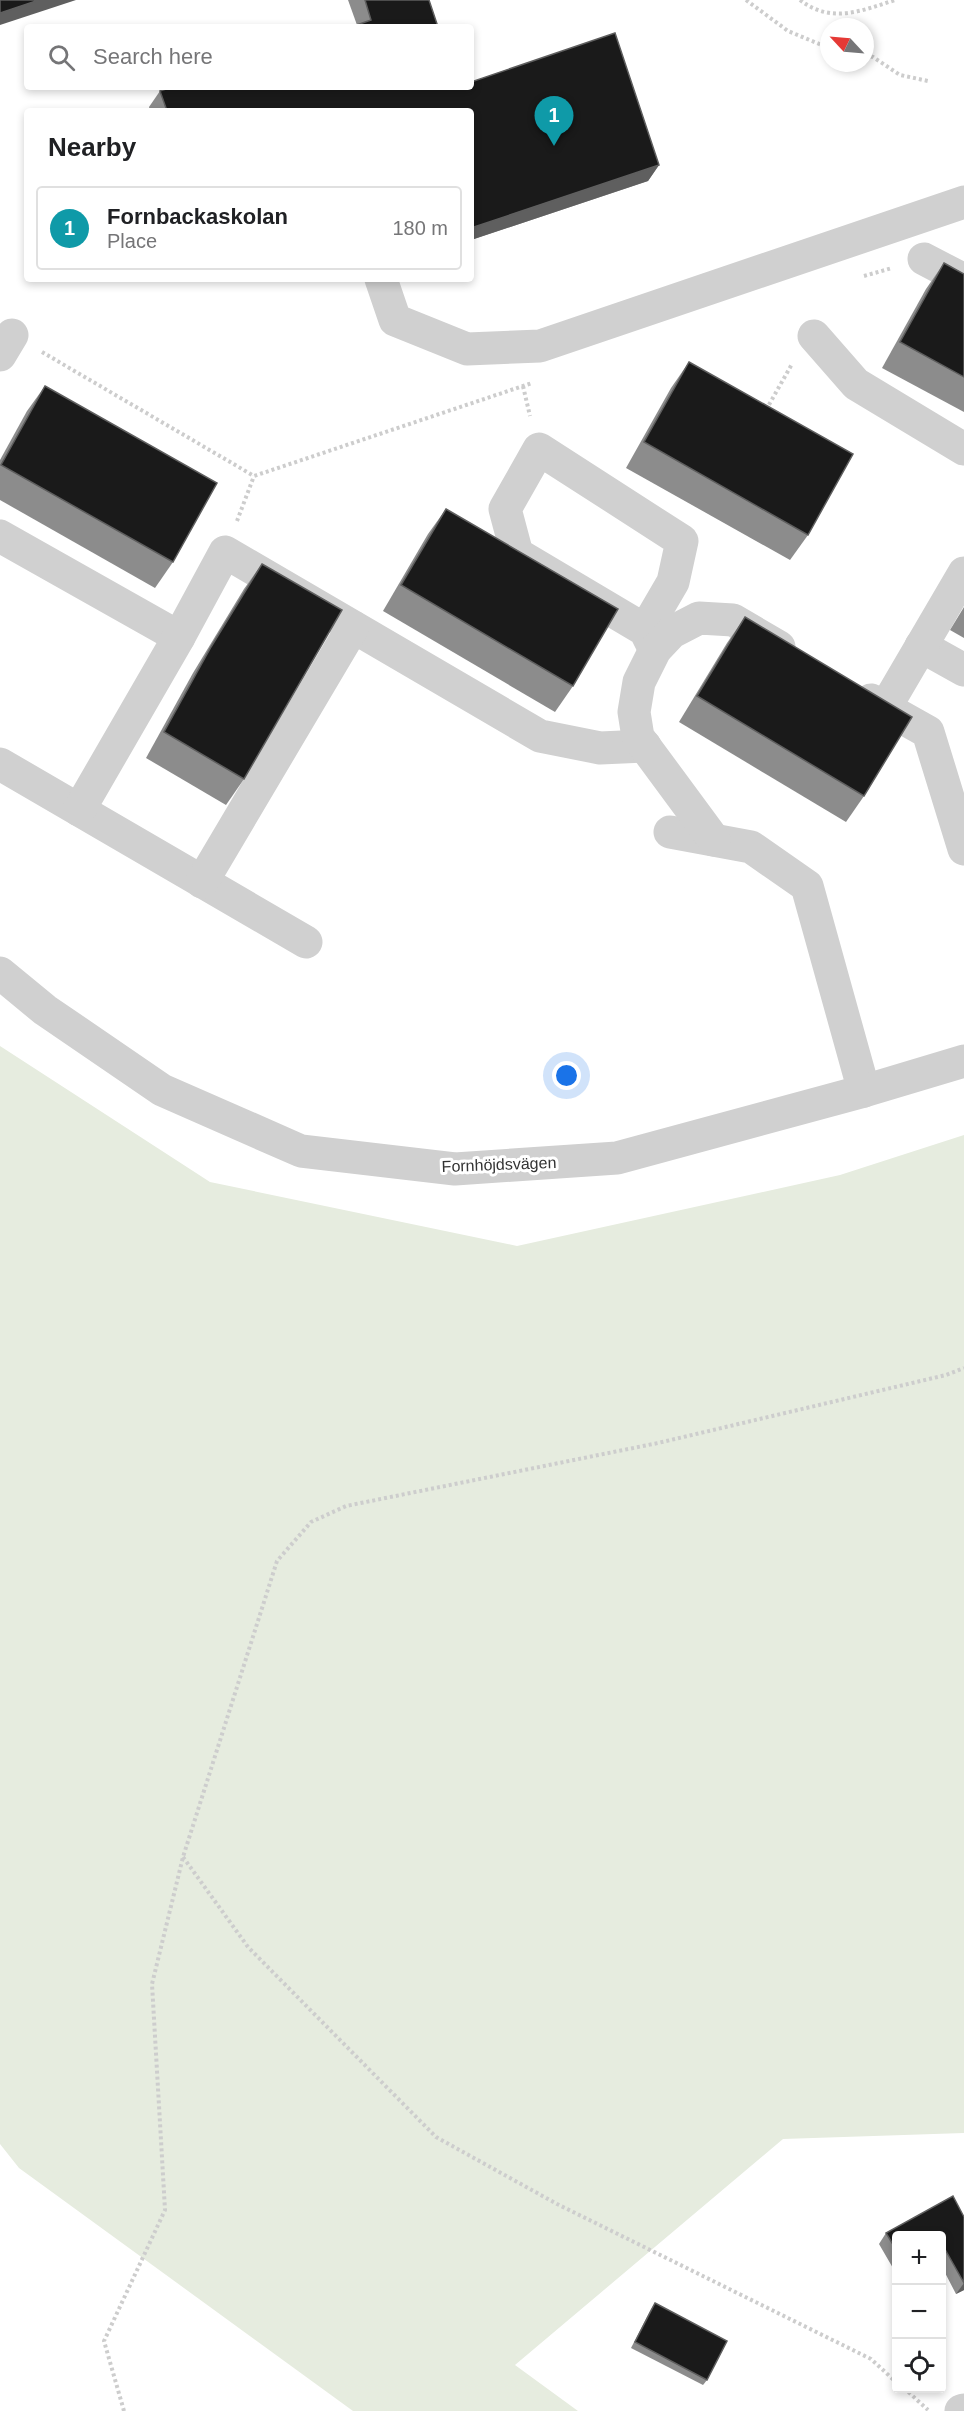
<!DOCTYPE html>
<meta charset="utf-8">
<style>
body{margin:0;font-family:Arial,sans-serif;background:#f2f2f2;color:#202124}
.controls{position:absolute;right:18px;bottom:18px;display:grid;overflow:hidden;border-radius:6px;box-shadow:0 3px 9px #0003}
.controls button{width:54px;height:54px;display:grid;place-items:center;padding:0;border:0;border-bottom:2px solid #e0e0e0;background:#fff;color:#202124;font:30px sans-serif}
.compass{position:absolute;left:820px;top:18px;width:54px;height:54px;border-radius:50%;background:#fff;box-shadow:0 3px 9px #0003;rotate:296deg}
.you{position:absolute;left:567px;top:1076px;width:21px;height:21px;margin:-15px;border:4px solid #fff;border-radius:50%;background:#1a73e8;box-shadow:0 0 0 9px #1a73e833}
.badge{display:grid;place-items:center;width:39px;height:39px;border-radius:50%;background:#e63946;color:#fff;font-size:20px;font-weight:700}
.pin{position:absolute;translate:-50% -50px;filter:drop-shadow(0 2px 3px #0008)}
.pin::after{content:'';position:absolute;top:32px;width:21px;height:18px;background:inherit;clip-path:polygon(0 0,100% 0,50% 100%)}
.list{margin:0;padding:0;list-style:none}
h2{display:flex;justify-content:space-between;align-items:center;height:78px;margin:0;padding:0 24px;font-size:26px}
h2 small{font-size:20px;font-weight:400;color:#757577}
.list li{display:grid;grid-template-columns:39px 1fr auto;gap:18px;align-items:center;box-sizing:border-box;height:84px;margin:0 12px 12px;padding:0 12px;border:2px solid #e0e0e0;border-radius:6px}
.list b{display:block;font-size:22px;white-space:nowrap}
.list p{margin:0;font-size:20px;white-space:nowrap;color:#757577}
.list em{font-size:20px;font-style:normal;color:#757577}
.icon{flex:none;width:33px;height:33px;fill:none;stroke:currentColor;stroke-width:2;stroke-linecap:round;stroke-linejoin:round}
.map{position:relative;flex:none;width:964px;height:2411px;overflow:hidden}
.search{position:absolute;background:#fff;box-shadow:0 3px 9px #0003;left:24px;top:24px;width:450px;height:66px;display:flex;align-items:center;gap:15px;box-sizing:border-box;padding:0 21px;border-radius:6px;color:#757577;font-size:22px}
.panel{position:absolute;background:#fff;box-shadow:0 3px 9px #0003;left:24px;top:108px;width:450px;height:174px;border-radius:6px}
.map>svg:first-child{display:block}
.green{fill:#e6ecdf}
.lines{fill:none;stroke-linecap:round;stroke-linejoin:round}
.path{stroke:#cdcdcd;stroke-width:4;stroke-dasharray:3 3;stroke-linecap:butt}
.minor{stroke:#d0d0d0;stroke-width:33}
.wall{fill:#8c8c8c}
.shaded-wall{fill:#5f5f5f}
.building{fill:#1a1a1a;stroke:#5f5f5f;stroke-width:1.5}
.labels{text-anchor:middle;stroke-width:6;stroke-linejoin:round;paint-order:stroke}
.street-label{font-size:16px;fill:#333;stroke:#fff}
</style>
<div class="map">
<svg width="964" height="2411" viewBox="0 0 964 2411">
<rect width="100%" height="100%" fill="#fff"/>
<!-- green -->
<polygon class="green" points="0,1046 210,1182 517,1246 840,1175 964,1135 964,2133 783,2139 515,2365 578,2411 353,2411 19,2168 0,2144"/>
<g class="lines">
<!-- path -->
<g class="path">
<polyline points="746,0 788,31 829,48"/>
<path d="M800 0C831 24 861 11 895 0"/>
<polyline points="865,55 873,57 900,75 928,81"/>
<polyline points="864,276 892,268"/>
<polyline points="42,352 254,476 532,383"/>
<polyline points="523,386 530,416"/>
<polyline points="766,410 792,364"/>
<polyline points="237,521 254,476"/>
<polyline points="183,1857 248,1947 436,2137 557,2204 871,2359 896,2382"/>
<polyline points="904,2388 928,2410"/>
<polyline points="124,2411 104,2341 165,2210 152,1984 183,1857 277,1561 311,1522 346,1506 658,1443 946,1375 964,1368"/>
</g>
<!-- minor -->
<g class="minor">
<polyline points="924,259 964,280"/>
<polyline points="381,279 395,320 467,349 540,346 964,202"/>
<polyline points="814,336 856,384 964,449"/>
<polyline points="0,355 12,335"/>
<polyline points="0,536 179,637"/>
<polyline points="645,630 673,582 682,541 539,449 505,509 517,554 645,630 655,650"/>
<polyline points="921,646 964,670"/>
<polyline points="871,700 928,732 964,849"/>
<polyline points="885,708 964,573"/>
<polyline points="0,764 306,942"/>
<polyline points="79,810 179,637 225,552 540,736 600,748 645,746"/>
<polyline points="670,832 751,847 807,886 864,1091"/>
<polyline points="714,840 638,737 634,712 639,682 655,650 672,632 699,618 733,620 779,647"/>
<polyline points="202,882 353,627"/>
<polyline points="0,973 45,1010 162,1090 301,1151 455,1169 617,1158 864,1091 964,1061"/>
<polyline points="961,2411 964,2410"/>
</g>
</g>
<!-- wall -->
<g class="wall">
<polygon points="348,0 429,0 357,25"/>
<polygon points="615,33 659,165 648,181 471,240 471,111 150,111 149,107 160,91 172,87 471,87 471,82"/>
<polygon points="944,263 964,274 964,412 882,368 926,289"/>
<polygon points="689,362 808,535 790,560 626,468 671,388"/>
<polygon points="45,386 173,562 155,588 0,500 0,460 27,411"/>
<polygon points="446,509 573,686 555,712 383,611 428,534"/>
<polygon points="262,564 244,779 226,805 146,758 193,673 244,589"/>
<polygon points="964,607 964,638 950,630"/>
<polygon points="745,617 864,796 846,822 679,722 727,643"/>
<polygon points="964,2217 964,2290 956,2294 942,2267 942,2235 897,2235 897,2275 879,2244 886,2233"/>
<polygon points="655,2303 707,2380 703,2385 631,2348 651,2309"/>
</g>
<!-- shaded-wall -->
<g class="shaded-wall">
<polygon points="39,0 76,0 0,25 0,13"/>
<polygon points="659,165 648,181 471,240 471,228"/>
<polygon points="964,2283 964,2290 956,2294"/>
</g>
<!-- building -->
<g class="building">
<polygon points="0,0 39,0 0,13"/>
<polygon points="365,0 429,0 438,27 351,27 371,20"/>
<polygon points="615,33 659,165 471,228 471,111 167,111 160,91 172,87 471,87 471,82"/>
<polygon points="944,263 964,274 964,377 900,342"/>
<polygon points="689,362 853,454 808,535 644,442"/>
<polygon points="45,386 217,483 173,562 1,465"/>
<polygon points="446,509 618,609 573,686 401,585"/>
<polygon points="262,564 342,610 244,779 164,732 211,647"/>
<polygon points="745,617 912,717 864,796 697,696"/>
<polygon points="953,2196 964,2217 964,2283 946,2251 942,2254 942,2235 897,2235 897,2251 886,2233"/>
<polygon points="655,2303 727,2341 707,2380 635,2342"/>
</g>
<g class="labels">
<!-- street labels -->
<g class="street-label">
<text transform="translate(499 1164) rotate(-2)" y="6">Fornhöjdsvägen</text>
</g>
</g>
</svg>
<div class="controls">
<button>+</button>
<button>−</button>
<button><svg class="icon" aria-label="locate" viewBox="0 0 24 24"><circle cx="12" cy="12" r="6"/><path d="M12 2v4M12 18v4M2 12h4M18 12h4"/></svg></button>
</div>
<svg class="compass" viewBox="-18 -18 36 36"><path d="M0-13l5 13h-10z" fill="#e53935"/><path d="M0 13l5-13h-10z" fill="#757577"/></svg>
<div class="you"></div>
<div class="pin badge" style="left:554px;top:146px;background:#0f9aa8">1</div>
<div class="search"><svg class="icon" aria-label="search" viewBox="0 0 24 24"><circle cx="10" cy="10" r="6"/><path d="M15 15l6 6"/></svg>Search here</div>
<section class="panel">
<h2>Nearby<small></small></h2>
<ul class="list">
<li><span class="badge" style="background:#0f9aa8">1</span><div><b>Fornbackaskolan</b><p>Place</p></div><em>180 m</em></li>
</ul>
</section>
</div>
